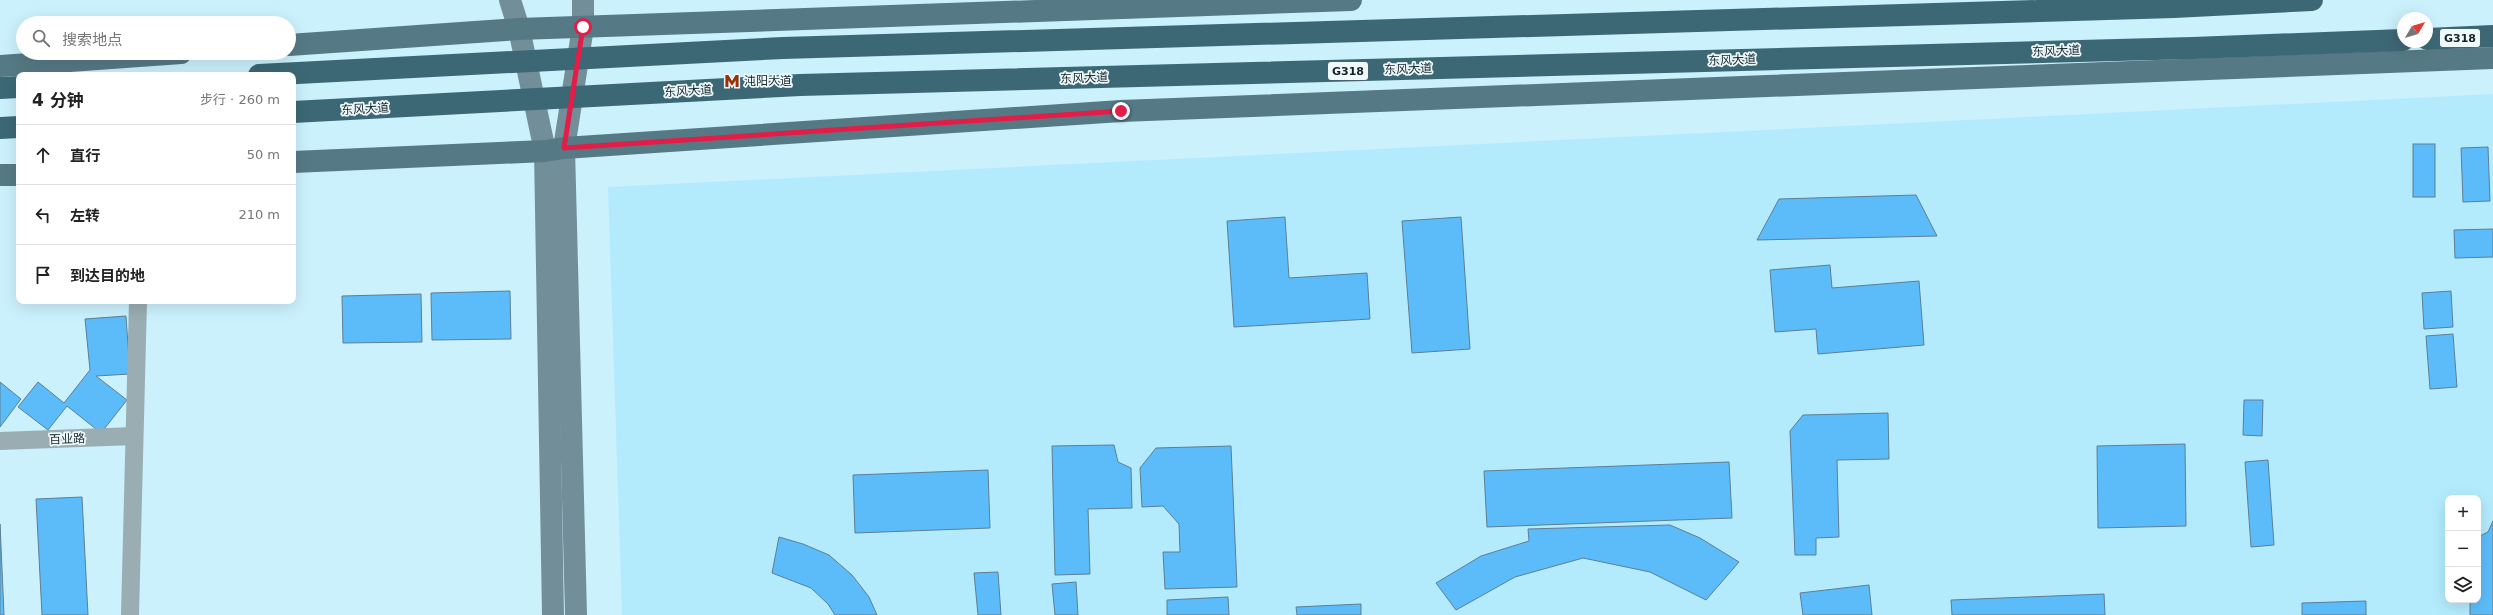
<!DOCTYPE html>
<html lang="zh">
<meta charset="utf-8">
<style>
body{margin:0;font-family:"DejaVu Sans","Noto Sans SC",sans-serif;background:#f2f2f2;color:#222}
.controls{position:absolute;right:12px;bottom:12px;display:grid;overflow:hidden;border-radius:8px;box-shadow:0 4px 16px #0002}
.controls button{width:36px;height:36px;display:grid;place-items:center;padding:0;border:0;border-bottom:1px solid #e0e0e0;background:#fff;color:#222;font:20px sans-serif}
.compass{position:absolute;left:2397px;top:12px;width:36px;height:36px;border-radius:50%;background:#fff;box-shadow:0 4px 16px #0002;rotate:52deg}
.stop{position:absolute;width:12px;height:12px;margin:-9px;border:3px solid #e11d48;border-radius:50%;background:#fff}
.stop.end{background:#e11d48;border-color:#fff;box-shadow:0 1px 4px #0008}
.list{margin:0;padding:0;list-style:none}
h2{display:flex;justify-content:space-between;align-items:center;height:52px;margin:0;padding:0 16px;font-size:17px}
h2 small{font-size:13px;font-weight:400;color:#767676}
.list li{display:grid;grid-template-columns:26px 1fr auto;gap:12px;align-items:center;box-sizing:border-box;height:60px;padding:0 16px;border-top:1px solid #e0e0e0}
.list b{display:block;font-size:15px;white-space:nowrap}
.list em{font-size:13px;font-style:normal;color:#767676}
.icon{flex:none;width:22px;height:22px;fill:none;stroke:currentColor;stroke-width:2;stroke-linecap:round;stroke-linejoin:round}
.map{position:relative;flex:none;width:2493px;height:615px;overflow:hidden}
.search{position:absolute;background:#fff;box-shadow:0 4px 16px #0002;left:16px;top:16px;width:280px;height:44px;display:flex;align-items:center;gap:10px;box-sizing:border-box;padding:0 14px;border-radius:22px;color:#767676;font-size:15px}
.panel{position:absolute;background:#fff;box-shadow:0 4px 16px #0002;left:16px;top:72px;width:280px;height:232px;border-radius:8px}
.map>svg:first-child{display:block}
.built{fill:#b3ebfd;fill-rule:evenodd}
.building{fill:#5cbcf9;stroke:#5d7e96}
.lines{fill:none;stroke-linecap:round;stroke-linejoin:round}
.street{stroke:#99adb3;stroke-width:18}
.secondary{stroke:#728f99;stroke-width:22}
.primary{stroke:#567a85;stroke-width:22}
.highway{stroke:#3c6875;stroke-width:22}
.highway-bridge{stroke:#3c6875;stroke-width:22}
.route{stroke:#e11d48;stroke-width:5}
.labels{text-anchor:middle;stroke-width:3.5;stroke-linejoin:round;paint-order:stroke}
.shield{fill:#eff8fb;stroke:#546367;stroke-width:1}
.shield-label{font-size:11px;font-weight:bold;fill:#112328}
.street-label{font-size:12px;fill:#112328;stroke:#eff8fb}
.poi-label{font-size:12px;fill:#112328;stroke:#eff8fb;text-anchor:start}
</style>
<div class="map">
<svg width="2493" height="615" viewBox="0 0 2493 615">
<rect width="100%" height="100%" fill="#cbf1fd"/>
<!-- built -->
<path class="built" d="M2493 94V615H622L608 187ZM2448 498H2478V600H2448Z"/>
<!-- building -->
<g class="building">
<rect x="2413" y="144" width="22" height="53"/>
<polygon points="2488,147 2490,201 2463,202 2461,148"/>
<polygon points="1916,195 1937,236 1757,240 1779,199"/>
<polygon points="1285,217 1289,278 1367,273 1370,319 1234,327 1227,221"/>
<polygon points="1461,217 1470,349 1412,353 1402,221"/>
<polygon points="2493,229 2493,257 2455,258 2454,230"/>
<polygon points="1830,265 1832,288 1919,281 1924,345 1818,354 1816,329 1775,332 1770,270"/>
<polygon points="510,291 511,339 432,340 431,293"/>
<polygon points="2451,291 2453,327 2424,329 2422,293"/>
<polygon points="421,294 422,342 343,343 342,296"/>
<polygon points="126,316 130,374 96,376 127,400 101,433 67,406 48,430 18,407 38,382 64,403 90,370 85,319"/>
<polygon points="2453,334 2457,387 2430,389 2426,336"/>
<polygon points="0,382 21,399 0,427"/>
<polygon points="2244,400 2263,400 2262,436 2243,435"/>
<polygon points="1888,413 1889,459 1837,460 1839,537 1816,538 1816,555 1795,555 1790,431 1803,415"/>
<polygon points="2185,444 2186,526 2098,528 2097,446"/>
<polygon points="1114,445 1118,462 1131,468 1132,508 1088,509 1090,574 1055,575 1052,446"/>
<polygon points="1231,446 1237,587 1165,589 1163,552 1180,552 1179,524 1163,506 1142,507 1140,468 1156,448"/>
<polygon points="2268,460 2274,545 2251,547 2245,462"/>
<polygon points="1729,462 1732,518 1487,527 1484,471"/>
<polygon points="988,470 990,528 855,533 853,475"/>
<polygon points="82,497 88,615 42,615 36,499"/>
<polygon points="2493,521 2493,615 2470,615 2470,600 2478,600 2478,537 2488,532"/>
<polygon points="0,524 4,615 0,615"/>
<polygon points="1670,525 1700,538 1739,562 1706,600 1650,572 1583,558 1515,577 1456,610 1436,583 1481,556 1529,541 1528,529"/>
<polygon points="779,537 803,544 829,555 852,575 869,597 877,615 835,615 828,604 811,588 772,573"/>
<polygon points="998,572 1001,615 978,615 974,573"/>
<polygon points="1076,582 1078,615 1055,615 1052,584"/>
<polygon points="1869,585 1872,615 1803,615 1800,593"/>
<polygon points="2104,594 2105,615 1952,615 1951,600"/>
<polygon points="1228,597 1229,615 1167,615 1167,600"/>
<polygon points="2366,601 2366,615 2302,615 2302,603"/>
<polygon points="1361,604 1361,615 1297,615 1296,607"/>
</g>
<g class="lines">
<!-- street -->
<g class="street">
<polyline points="0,441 134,436"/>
<polyline points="130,615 138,301"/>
</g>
<!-- secondary -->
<g class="secondary">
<polyline points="510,0 519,29 545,151 553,615"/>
<polyline points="576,615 564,148 583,27 583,0"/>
</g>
<!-- primary -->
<g class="primary">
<polyline points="289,45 519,29 1351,0"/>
<polyline points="0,66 181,53"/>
<polyline points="293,162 545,151 564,148 1121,111 2493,58"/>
<polyline points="0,175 19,175"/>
</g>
<!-- highway -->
<g class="highway">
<polyline points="2427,39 2493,36"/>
<polyline points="0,88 19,87"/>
<polyline points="0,128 19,127"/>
</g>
<!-- highway-bridge -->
<g class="highway-bridge">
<polyline points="259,75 783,48 2174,7 2312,0"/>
<polyline points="293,112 800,85 2193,48 2403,40"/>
</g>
</g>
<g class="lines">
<!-- route -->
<polyline class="route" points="583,27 564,148 1121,111"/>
</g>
<!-- icons -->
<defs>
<g id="metro-bare" transform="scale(1.2)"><path d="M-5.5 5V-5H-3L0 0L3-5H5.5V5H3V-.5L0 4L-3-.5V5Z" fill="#993307" stroke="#eff8fb" stroke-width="2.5" paint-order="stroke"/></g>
</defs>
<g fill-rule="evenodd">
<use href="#metro-bare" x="732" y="81"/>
</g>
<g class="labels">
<!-- shield labels -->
<g class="shield">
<rect x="2440" y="29" width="40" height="18" rx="3"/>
<rect x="1328" y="62" width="40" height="18" rx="3"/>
</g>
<g class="shield-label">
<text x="2460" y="42">G318</text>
<text x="1348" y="75">G318</text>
</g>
<!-- street labels -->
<g class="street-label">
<text transform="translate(2056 51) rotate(-2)" y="4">东风大道</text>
<text transform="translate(1732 60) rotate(-2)" y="4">东风大道</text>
<text transform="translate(1408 69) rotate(-2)" y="4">东风大道</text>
<text transform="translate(1084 78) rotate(-2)" y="4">东风大道</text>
<text transform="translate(688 91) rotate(-3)" y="4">东风大道</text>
<text transform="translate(365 109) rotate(-3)" y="4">东风大道</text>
<text transform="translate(67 439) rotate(-2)" y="4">百业路</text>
</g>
<!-- poi labels -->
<g class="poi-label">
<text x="744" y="85">沌阳大道</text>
</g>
</g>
</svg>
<div class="controls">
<button>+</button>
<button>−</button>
<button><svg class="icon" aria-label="layers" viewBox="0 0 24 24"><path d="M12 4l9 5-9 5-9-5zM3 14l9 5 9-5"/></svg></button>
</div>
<svg class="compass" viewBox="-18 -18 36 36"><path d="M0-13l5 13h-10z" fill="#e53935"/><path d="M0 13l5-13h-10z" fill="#767676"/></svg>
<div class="stop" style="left:583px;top:27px"></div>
<div class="stop end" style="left:1121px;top:111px"></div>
<div class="search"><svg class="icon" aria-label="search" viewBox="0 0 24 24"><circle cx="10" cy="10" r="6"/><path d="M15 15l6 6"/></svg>搜索地点</div>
<section class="panel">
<h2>4 分钟<small>步行 · 260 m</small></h2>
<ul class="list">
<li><svg class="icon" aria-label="ahead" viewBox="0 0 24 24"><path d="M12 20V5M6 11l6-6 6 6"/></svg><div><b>直行</b></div><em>50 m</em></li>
<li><svg class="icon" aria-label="left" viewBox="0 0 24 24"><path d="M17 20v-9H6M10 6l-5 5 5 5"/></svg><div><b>左转</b></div><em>210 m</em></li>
<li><svg class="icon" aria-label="arrive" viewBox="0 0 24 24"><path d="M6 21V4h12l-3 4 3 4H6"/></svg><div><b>到达目的地</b></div></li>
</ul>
</section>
</div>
